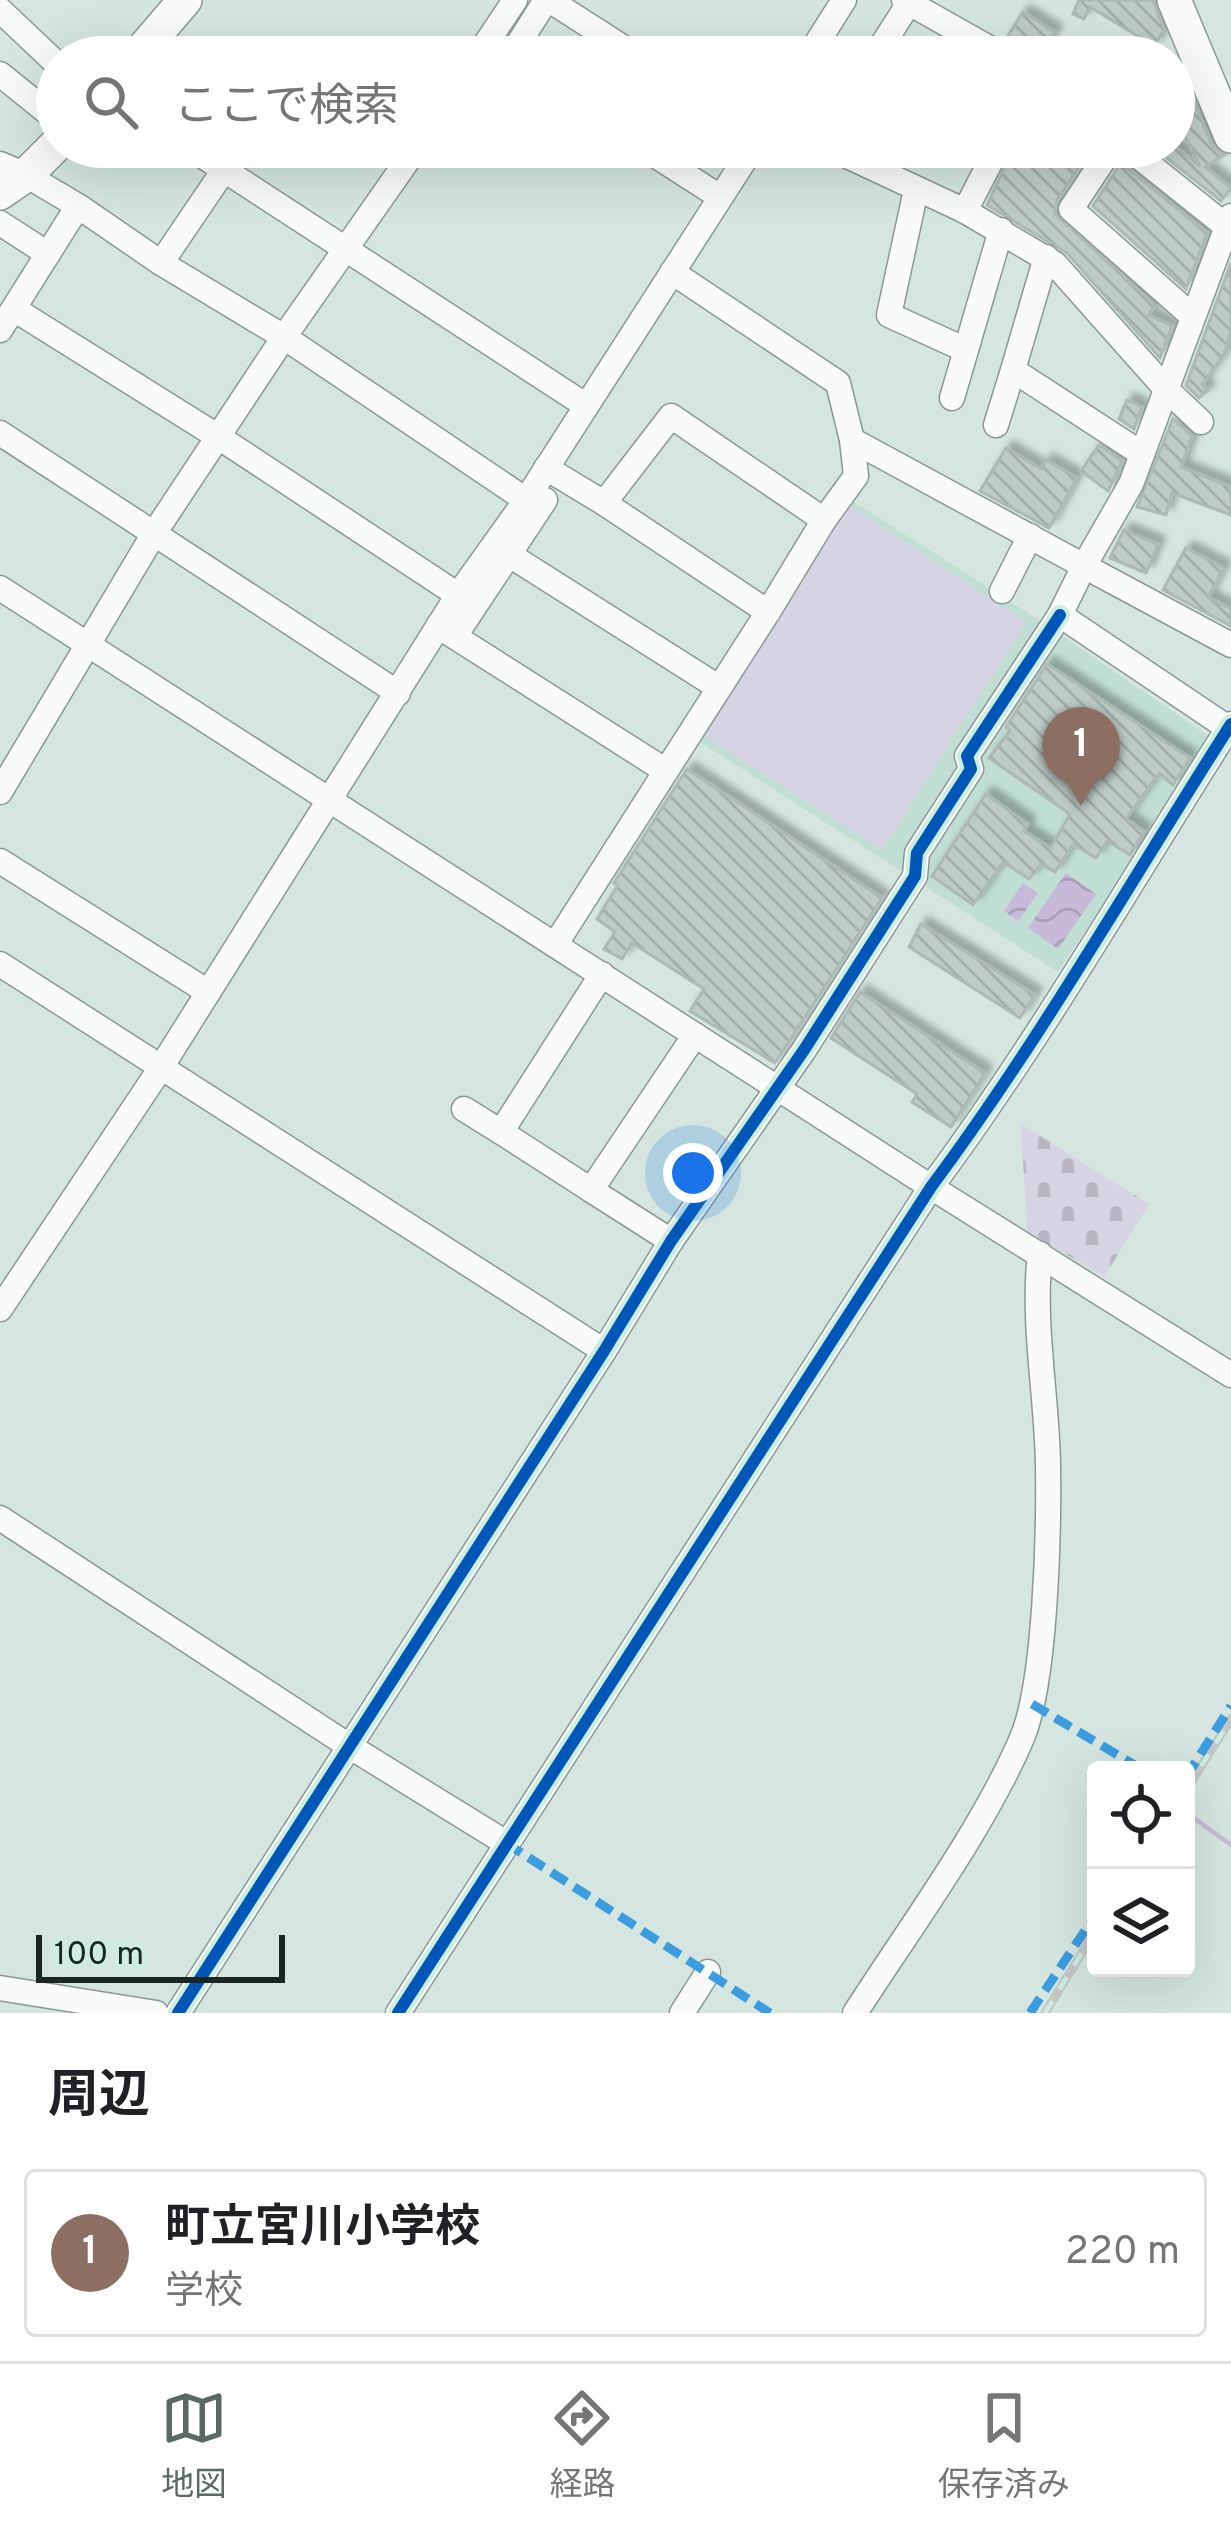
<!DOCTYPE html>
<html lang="ja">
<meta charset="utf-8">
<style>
body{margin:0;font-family:Overpass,"Noto Sans JP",sans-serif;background:#f2f2f2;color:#202124}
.controls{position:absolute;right:36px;bottom:36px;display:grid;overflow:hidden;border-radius:12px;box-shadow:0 12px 48px #0002}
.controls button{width:108px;height:108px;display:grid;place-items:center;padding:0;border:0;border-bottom:3px solid #e0e0e0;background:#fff;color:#202124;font:60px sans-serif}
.scale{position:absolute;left:36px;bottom:30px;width:249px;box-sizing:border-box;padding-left:12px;border:6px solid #1a2622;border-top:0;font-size:33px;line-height:42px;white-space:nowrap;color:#1a2622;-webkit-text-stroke:9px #cdede1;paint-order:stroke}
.you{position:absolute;left:693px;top:1173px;width:42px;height:42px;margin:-30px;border:9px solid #fff;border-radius:50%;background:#1a73e8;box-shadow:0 0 0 18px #1a73e833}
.badge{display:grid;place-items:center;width:78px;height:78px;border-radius:50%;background:#5b6964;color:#fff;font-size:39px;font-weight:700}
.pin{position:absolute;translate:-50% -99px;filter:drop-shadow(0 3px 6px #0008)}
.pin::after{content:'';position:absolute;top:63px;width:42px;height:36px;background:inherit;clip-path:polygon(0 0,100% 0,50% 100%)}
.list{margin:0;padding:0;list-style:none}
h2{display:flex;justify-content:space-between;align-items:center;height:156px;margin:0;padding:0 48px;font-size:51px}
h2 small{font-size:39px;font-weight:400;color:#757577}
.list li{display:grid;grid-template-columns:78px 1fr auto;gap:36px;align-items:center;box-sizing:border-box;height:168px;margin:0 24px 24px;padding:0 24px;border:3px solid #e0e0e0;border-radius:12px}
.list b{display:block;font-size:45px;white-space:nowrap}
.list p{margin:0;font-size:39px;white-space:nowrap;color:#757577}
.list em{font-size:39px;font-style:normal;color:#757577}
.icon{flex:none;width:66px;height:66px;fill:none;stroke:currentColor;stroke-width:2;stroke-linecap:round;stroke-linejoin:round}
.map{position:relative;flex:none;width:1231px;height:2013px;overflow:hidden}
.search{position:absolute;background:#fff;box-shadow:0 12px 48px #0002;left:36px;right:36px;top:36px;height:132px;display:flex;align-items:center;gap:30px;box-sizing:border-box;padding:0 42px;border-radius:66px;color:#757577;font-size:45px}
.sheet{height:348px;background:#fff}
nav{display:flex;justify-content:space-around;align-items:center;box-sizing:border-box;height:168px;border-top:3px solid #e0e0e0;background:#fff;font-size:33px;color:#757577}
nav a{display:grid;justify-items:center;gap:6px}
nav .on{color:#5b6964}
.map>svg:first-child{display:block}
.built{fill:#c1ded4}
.grass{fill:#d6d3e2}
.cemetery{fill:url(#cemetery-stones)}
.water{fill:url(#water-waves)}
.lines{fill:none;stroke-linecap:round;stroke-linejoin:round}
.stream{stroke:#c7b9d7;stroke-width:4.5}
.building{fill:url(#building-back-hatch);stroke:#acb9b4;stroke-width:3;filter:url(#shadow)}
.minor-casing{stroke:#8b9893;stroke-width:27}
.major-casing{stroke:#8b9893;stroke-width:36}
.minor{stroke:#f9fbfa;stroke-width:24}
.major{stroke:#f9fbfa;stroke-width:33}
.rail-casing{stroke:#c2c7c6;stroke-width:9}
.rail{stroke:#cdede1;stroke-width:4.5;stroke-dasharray:14;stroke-linecap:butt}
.quiet{stroke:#3b9ce0;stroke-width:9;stroke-dasharray:18 9;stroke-linecap:butt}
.cycleway-casing{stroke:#cdede1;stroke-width:20}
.cycleway{stroke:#0057b8;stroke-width:12}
</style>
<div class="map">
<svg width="1231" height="2013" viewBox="0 0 1231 2013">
<defs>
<pattern id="cemetery-stones" width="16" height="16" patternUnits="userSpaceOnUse" patternTransform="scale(3)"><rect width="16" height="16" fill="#d6d3e2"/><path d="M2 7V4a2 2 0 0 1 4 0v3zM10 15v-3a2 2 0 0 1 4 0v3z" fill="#b7b5c2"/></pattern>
<pattern id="water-waves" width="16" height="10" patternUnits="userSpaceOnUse" patternTransform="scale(3)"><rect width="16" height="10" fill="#c7b9d7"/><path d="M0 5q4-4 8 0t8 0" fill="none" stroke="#aa9fb8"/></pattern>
<pattern id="building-back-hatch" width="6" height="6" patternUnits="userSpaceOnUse" patternTransform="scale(3)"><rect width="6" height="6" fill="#beccc7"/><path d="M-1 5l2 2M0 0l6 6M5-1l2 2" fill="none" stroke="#a3afab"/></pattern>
<filter id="shadow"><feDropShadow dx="7" dy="-7" stdDeviation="3" flood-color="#0004"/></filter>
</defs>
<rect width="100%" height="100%" fill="#d4e6df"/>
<!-- built -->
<polygon class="built" points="848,498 1045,624 1213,739 1058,972 694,738"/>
<!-- grass -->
<polygon class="grass" points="848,505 1026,622 882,850 704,736"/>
<!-- cemetery -->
<polygon class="cemetery" points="1021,1124 1149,1204 1104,1277 1027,1231"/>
<!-- water -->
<g class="water">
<polygon points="1066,873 1096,894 1058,949 1028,928"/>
<polygon points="1023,883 1038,893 1018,921 1004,911"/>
</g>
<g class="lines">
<!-- stream -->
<polyline class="stream" points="1188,1814 1231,1845"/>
</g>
<!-- building -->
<g class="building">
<polygon points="1079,0 1153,0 1164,30 1154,46 1090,7 1084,19 1073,14"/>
<polygon points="1023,12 1055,32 1040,57 1024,57 1006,39"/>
<polygon points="1195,105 1212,145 1224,155 1205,167 1231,188 1221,201 1153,147 1176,147 1200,166 1174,115"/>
<polygon points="1014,147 1092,147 1057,200 1055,214 1155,306 1148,315 1172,326 1160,358 1067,253 987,205"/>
<polygon points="1121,163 1207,233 1186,289 1093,206"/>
<polygon points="1231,263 1231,331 1224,354 1202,385 1208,390 1199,398 1186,385"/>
<polygon points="1127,400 1142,407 1134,429 1119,419"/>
<polygon points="1173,419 1192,436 1181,467 1231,487 1231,515 1172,493 1166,515 1137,507"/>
<polygon points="1099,445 1122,461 1108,491 1081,471"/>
<polygon points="1006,448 1041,469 1046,460 1077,478 1049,528 980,491"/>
<polygon points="1124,530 1158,544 1146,573 1110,558"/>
<polygon points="1186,548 1224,568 1208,597 1231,609 1231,626 1163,590"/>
<polygon points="1047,664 1190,758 1173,785 1159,773 1126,819 1144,831 1130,855 1107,841 1096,858 1073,844 1055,872 1041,864 1029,879 1003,862 973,905 932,876 986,794 1028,824 1024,831 1051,848 1070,814 989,758 1010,731 1006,727"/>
<polygon points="687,769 882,898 775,1063 690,1011 704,989 632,943 622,959 604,949 615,932 597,919 618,885 614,883"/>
<polygon points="921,924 1035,995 1020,1018 909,947"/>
<polygon points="860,992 985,1073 951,1127 912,1102 917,1094 831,1038"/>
</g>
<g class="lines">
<!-- minor casing -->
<g class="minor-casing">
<g id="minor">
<polyline points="549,0 638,57"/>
<polyline points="904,0 1005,57"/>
<polyline points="0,10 57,64"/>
<polyline points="477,57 515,0"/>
<polyline points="510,57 546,0"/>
<polyline points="808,57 844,0"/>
<polyline points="880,57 879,50 909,3"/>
<polyline points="0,74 57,120"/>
<polyline points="189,147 585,405"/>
<polyline points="642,147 720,197"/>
<polyline points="828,147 965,211 1055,264 1166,389 1201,422"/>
<polyline points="1112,147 1071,209 1192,316"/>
<polyline points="1127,147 1226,226"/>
<polyline points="0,164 26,175 78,206"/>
<polyline points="916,190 889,315 966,350"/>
<polyline points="965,211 998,147"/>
<polyline points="1231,216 1131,484 1084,566 1231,645"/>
<polyline points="0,223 48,254"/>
<polyline points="161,263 224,170"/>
<polyline points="672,272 838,383 852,440 1084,566 1060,615 1228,728"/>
<polyline points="14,309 220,438 458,595"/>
<polyline points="0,330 78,206 161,263 284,337 526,500"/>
<polyline points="1013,370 1046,257"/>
<polyline points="952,398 1001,230"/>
<polyline points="996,425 1013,370 1142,454"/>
<polyline points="0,433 398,693"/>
<polyline points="546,468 604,503 671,416 824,520 856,476 852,440"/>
<polyline points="604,503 768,612 824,520"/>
<polyline points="497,547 718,687"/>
<polyline points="0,588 931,1187 1231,1375"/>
<polyline points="1002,591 1030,536"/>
<polyline points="438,626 666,771 555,945"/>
<polyline points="455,636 545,500"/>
<polyline points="666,771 768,612"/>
<polyline points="0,792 155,532 284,337 417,147"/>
<polyline points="0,861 208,992"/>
<polyline points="0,964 604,1351"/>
<polyline points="464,1109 501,1132"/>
<polyline points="591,1190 501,1132 602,974"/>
<polyline points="671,1241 591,1190 695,1035"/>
<polyline points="0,1309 160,1069 458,595 526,500 753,147"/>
<polyline points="0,1518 349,1746 506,1843"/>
<polyline points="0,1988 156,2013"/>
<polyline points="178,2013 604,1351 671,1241 804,1050 915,876 917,853 971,769 967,756 1060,615"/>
<path d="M398 2013 931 1187C1041 1039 1132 879 1231 724"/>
<polyline points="682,2013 708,1972"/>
<path d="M855 2013C909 1929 983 1829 1022 1738 1046 1681 1049 1530 1048 1465 1047 1396 1032 1323 1040 1254"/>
</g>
</g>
<!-- major casing -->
<g class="major-casing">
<g id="major">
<polyline points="1174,0 1231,136"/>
<polyline points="136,57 185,0"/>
<polyline points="0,193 26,175 57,144"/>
</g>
</g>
<!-- minor -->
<use href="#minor" class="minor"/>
<!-- major -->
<use href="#major" class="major"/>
<!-- rail casing -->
<g class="rail-casing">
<g id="rail">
<polyline points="1186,1790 1231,1719"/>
<polyline points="1045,2013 1096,1930"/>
</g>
</g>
<!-- rail -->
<use href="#rail" class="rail"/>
<!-- quiet -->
<g class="quiet">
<polyline points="1032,1704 1143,1770"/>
<polyline points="1186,1777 1231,1706"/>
<polyline points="506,1843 770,2013"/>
<polyline points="1030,2013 1096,1914"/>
</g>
<!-- cycleway casing -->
<g class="cycleway-casing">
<g id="cycleway">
<polyline points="178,2013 604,1351 671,1241 804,1050 915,876 917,853 971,769 967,756 1060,615"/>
<path d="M398 2013 931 1187C1041 1039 1132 879 1231 724"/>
</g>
</g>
<!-- cycleway -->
<use href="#cycleway" class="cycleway"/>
</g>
</svg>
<div class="controls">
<button><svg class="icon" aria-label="locate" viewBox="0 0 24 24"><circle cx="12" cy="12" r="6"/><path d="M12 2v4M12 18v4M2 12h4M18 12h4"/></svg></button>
<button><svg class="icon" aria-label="layers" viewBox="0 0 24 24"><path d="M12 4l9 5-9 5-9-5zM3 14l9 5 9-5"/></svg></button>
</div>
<div class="scale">100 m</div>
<div class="you"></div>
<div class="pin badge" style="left:1081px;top:806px;background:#8d6e63">1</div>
<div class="search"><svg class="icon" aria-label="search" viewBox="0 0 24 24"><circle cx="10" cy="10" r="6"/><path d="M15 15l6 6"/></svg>ここで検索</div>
</div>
<section class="sheet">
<h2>周辺<small></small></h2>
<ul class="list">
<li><span class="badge" style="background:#8d6e63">1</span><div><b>町立宮川小学校</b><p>学校</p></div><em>220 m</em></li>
</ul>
</section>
<nav>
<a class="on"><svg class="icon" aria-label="map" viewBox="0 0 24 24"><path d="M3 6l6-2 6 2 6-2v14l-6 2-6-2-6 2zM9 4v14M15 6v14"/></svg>地図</a>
<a><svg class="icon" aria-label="directions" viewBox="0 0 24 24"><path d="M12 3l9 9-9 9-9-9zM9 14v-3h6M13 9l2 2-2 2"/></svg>経路</a>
<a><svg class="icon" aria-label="saved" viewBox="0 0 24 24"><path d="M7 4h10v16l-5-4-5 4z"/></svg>保存済み</a>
</nav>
